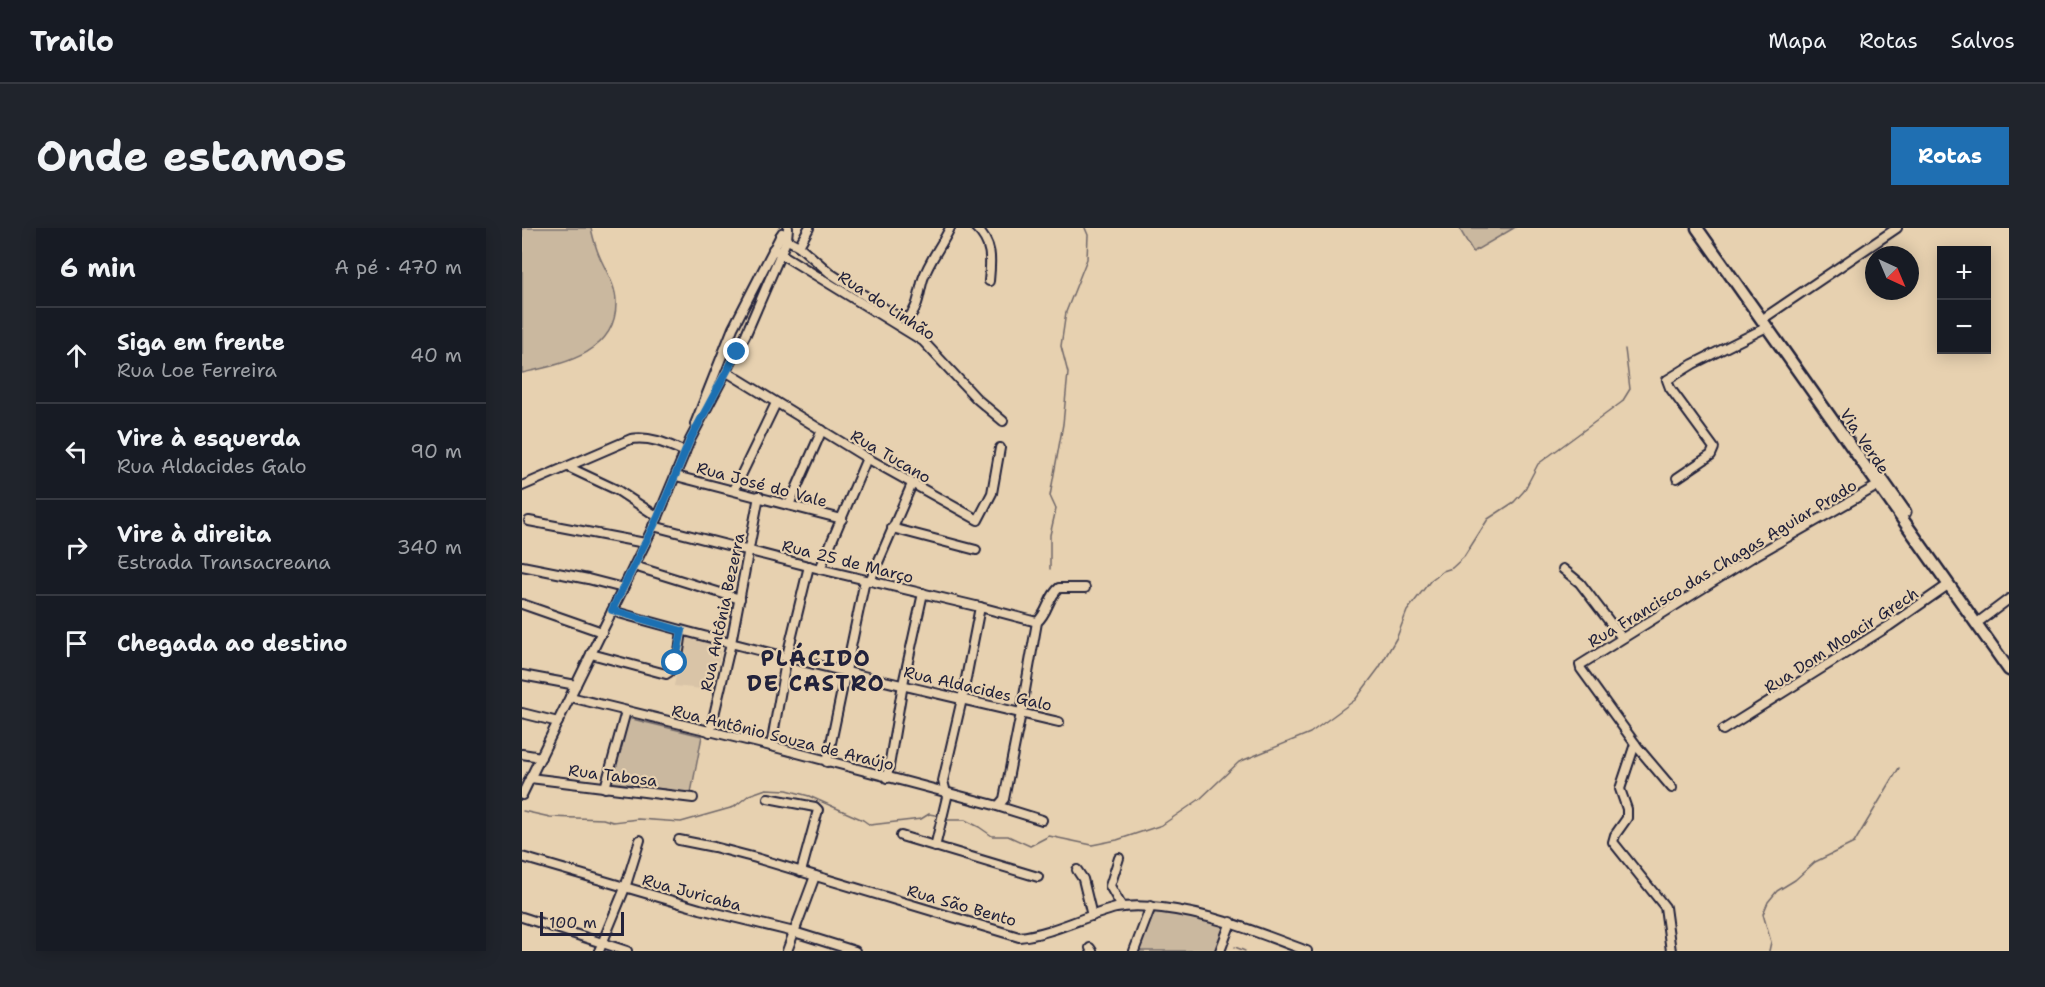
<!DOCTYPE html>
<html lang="pt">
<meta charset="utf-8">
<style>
body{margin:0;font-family:"Shantell Sans",sans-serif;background:#20242c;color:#f1f3f6}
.controls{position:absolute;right:18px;top:18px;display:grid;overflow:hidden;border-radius:0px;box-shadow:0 3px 15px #0003}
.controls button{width:54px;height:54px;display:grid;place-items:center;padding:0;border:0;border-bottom:2px solid #363941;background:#171b24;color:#f1f3f6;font:30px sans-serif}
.compass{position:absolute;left:1343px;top:18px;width:54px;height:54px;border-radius:50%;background:#171b24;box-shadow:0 3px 15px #0003;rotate:136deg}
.scale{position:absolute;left:18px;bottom:15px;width:84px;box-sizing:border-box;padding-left:6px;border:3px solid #22223b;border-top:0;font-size:16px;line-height:21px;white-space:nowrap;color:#22223b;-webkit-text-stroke:4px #e7d1b0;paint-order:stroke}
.stop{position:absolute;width:18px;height:18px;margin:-14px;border:4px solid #1f6fb2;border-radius:50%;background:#fff}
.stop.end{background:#1f6fb2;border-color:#fff;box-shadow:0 2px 6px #0008}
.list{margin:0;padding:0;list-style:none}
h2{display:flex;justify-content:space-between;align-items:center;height:78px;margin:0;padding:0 24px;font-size:26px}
h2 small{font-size:20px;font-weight:400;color:#9ea1a6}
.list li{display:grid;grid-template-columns:39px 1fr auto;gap:18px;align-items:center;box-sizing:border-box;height:96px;padding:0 24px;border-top:2px solid #363941}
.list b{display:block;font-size:22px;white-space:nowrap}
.list p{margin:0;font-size:20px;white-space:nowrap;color:#9ea1a6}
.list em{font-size:20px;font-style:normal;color:#9ea1a6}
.icon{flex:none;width:33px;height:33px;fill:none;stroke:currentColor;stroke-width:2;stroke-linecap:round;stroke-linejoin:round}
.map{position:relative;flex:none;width:1487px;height:723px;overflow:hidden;border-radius:0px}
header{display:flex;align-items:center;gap:36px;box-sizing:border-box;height:84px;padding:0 30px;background:#171b24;border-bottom:2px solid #363941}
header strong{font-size:28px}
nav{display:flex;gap:33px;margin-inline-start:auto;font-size:21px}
.intro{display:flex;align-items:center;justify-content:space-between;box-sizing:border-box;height:144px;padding:0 36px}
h1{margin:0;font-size:42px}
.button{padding:15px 27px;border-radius:0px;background:#1f6fb2;color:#fff;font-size:21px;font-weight:700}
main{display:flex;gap:36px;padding:0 36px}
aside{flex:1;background:#171b24;border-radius:0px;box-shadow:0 3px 15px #0003}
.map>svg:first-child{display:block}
.built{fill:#d9c4a7}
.green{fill:#cab89f;stroke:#766d6d;stroke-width:1.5}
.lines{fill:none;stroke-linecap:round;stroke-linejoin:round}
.stream{stroke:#706769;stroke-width:1.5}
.minor-casing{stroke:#22223b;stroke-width:12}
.major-casing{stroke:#22223b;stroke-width:15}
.minor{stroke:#e7d1b0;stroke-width:8}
.major{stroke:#e7d1b0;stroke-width:10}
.route{stroke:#1f6fb2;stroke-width:8}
.labels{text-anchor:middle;stroke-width:4.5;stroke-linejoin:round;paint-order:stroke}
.street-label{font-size:16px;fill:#22223b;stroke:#e7d1b0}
.district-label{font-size:22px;font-weight:bold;letter-spacing:1.5px;fill:#22223b;stroke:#e7d1b0}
</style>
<header>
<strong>Trailo</strong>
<nav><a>Mapa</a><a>Rotas</a><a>Salvos</a></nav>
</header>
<div class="intro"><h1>Onde estamos</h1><a class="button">Rotas</a></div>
<main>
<aside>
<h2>6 min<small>A pé · 470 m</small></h2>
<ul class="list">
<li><svg class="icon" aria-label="ahead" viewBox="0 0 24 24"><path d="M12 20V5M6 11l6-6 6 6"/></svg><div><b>Siga em frente</b><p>Rua Loe Ferreira</p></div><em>40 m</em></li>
<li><svg class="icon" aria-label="left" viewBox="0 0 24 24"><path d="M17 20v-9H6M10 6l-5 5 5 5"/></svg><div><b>Vire à esquerda</b><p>Rua Aldacides Galo</p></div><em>90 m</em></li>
<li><svg class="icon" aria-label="right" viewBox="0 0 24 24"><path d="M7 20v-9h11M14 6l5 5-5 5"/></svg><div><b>Vire à direita</b><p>Estrada Transacreana</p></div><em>340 m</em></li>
<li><svg class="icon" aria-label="arrive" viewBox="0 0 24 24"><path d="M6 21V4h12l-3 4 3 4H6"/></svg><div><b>Chegada ao destino</b></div></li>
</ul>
</aside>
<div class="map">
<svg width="1487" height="723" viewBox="0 0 1487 723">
<rect width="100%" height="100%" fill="#e7d1b0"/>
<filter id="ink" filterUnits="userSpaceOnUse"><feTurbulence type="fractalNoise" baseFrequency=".0167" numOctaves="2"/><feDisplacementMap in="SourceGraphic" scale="12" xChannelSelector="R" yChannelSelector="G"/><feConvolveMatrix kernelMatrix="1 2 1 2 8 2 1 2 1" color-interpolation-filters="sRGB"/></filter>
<g filter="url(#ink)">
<!-- built -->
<polygon class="built" points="162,407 201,416 189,462 152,458"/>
<!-- green -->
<g class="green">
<path d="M0 0H69C71 9 73 18 77 27 83 42 94 57 94 74 95 126 40 136 0 145Z"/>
<polygon points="937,0 992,0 951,24"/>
<polygon points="106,490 180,508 169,565 89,554"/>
<polygon points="634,681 704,693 694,723 616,723"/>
</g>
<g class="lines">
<!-- stream -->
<g class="stream">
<polyline points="528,341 528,307 534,281 528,268 541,196 546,145 539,118 544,84 565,31 566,7 563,0"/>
<polyline points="1,583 28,589 81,591 91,594 116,591 159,594 212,579 227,567 244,561 265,562 287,568 341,592 348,597 399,591 407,586 413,587"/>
<polyline points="425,592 443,592 457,599 470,608 486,608 508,618 527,608 570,617 595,612 640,597 678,571 717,534 788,505 833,472 857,440 875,409 885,383 909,352 921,343 930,340 942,329 966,291 992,274 1002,263 1016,236 1100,174 1108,161 1103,121"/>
<polyline points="713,719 723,723"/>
<polyline points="1247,723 1249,714 1241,686 1246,674 1255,663 1273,652 1293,634 1332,615 1377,540"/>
</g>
<!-- minor casing -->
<g class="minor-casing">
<g id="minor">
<path d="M454 0C471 16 469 32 467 53"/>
<path d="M258 8 277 18 308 45 371 86 386 90C397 80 397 64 401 51 407 33 420 17 428 0"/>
<polyline points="277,18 287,0"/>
<polyline points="251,21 401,113 455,171 481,193"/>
<polyline points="1245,88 1375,0"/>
<polyline points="205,144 345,230 456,292 470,265 478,220"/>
<polyline points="173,196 211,100 260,5"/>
<polyline points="46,239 95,262 136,289"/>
<polyline points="154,248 320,291"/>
<polyline points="1155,250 1189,227 1192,220 1148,160 1145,152 1171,136 1245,99"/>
<path d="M0 258 109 211C129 208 145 216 163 224"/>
<polyline points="212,262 254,175"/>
<polyline points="267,277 300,202"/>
<polyline points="7,293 123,315"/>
<polyline points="131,298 298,341 458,379 515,394"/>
<polyline points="370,300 454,322"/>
<polyline points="0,338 66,351 101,360"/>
<polyline points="112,338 218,371"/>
<polyline points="298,341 345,230"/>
<polyline points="1041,341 1058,355 1100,410"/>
<polyline points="348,353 390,256"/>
<polyline points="0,376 80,404"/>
<path d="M90 383C238 425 387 459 537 494"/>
<polyline points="1459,392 1487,371"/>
<path d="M69 426 144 446C157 440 158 415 160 403"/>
<polyline points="0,447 54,457"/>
<path d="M48 469 249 518 476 578 482 571 499 485 515 394C526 385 526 369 537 360H563"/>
<polyline points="0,485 36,494"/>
<polyline points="1201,502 1367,398 1426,357"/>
<polyline points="188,504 209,415 237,268"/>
<polyline points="1113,516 1098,561 1105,581 1105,590 1093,607 1091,614 1143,679 1149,723"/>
<polyline points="249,518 265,428 287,338"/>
<polyline points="0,526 19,529"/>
<polyline points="305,534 343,352"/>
<polyline points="8,550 171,570"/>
<polyline points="365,550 381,456 401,365"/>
<polyline points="83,560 104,483"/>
<polyline points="1150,560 1117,521 1059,441 1058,437 1229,330 1355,258"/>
<polyline points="0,567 136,289 168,212 224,106 265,11 266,0"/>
<polyline points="246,570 293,579 296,582 279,644"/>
<polyline points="475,578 520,592"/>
<polyline points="379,608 516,649"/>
<path d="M157 612 192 619 234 630 497 709C530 706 562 688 594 680 609 677 625 678 640 680 691 686 737 705 785 723"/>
<polyline points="413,619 425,569 421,553 440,471 458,379"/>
<polyline points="0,629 178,681 272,704 333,723"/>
<polyline points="597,630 588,658 600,679"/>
<polyline points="555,642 561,651 570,688"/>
<polyline points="0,689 105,723"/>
<polyline points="568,720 570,723"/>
<polyline points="77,723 103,660 118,612"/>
<polyline points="265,723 293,648"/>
<polyline points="612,723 629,678"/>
<polyline points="698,723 709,694"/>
</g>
</g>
<!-- major casing -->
<g class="major-casing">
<g id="major">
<polyline points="1175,0 1487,442"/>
<polyline points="1352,240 1383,284"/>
</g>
</g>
<!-- minor -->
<use href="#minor" class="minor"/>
<!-- major -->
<use href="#major" class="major"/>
</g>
</g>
<g class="lines" filter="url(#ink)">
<!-- route -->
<polyline class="route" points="153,435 160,403 90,382 136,289 168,212 215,124"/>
</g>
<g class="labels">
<!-- street labels -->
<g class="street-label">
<text transform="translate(365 77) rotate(33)" y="6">Rua do Linhão</text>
<text transform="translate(1343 213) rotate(56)" y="6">Via Verde</text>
<text transform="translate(369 228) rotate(30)" y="6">Rua Tucano</text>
<text transform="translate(240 256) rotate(15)" y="6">Rua José do Vale</text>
<text transform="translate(326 333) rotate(14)" y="6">Rua 25 de Março</text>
<text transform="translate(1200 335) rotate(-31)" y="6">Rua Francisco das Chagas Aguiar Prado</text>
<text transform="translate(200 384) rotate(-78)" y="6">Rua Antônia Bezerra</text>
<text transform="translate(1319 412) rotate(-33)" y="6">Rua Dom Moacir Grech</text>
<text transform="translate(456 460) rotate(13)" y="6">Rua Aldacides Galo</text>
<text transform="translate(261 509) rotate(14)" y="6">Rua Antônio Souza de Araújo</text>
<text transform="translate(91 547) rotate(7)" y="6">Rua Tabosa</text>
<text transform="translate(170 664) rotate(15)" y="6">Rua Juricaba</text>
<text transform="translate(440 677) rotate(16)" y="6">Rua São Bento</text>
</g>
<!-- district labels -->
<g class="district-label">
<text x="294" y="438">PLÁCIDO<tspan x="294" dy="25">DE CASTRO</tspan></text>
</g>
</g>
</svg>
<div class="controls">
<button>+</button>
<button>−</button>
</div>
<svg class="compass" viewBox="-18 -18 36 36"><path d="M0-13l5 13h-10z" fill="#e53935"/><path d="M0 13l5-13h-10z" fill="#9ea1a6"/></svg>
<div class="scale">100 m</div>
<div class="stop" style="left:153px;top:435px"></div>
<div class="stop end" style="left:215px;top:124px"></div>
</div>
</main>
